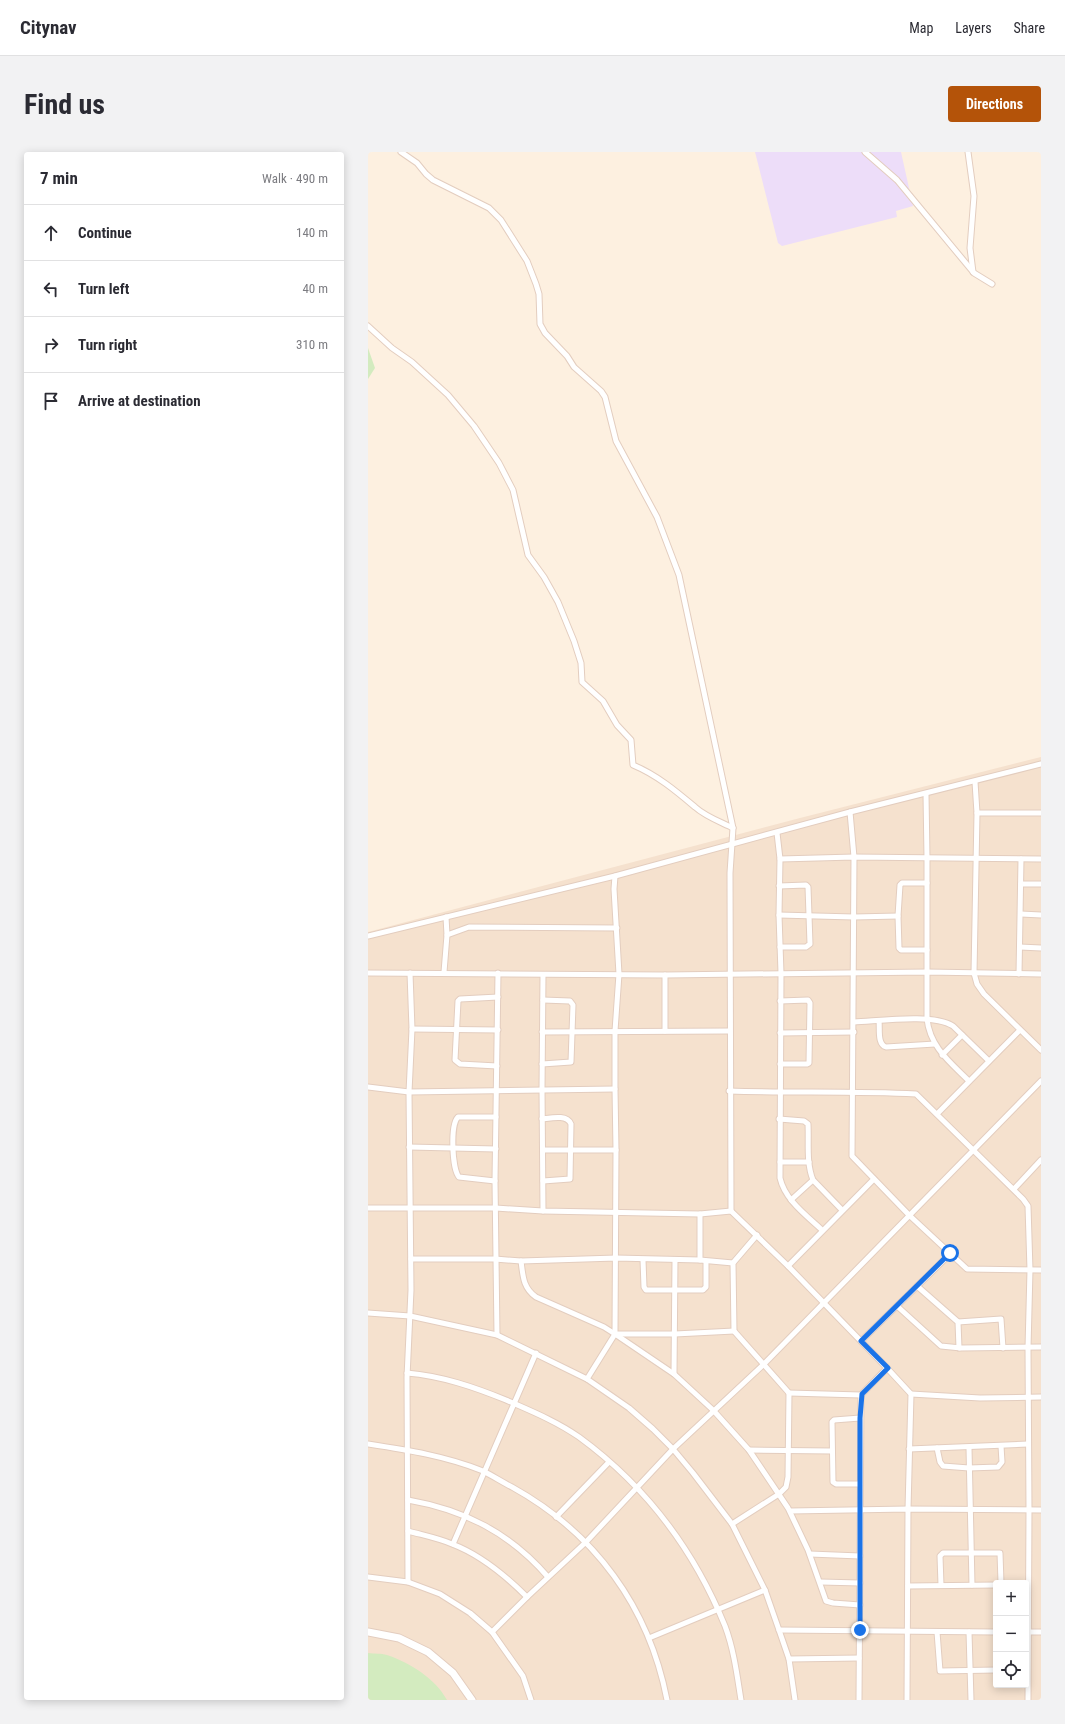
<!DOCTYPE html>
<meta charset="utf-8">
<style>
body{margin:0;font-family:"Roboto Condensed",sans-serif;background:#f2f2f3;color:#2b2b33}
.controls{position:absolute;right:12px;bottom:12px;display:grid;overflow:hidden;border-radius:4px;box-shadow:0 2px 10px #0003}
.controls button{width:36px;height:36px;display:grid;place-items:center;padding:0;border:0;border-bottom:1px solid #e1e1e2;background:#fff;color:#2b2b33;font:20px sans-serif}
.stop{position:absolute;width:12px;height:12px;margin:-9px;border:3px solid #1a73e8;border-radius:50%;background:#fff}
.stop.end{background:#1a73e8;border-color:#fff;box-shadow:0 1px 4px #0008}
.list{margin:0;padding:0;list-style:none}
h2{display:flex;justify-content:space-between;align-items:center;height:52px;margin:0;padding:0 16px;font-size:17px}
h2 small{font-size:13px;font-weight:400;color:#7c7c81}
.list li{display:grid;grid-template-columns:26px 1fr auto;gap:12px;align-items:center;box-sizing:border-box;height:56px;padding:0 16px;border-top:1px solid #e1e1e2}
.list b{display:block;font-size:15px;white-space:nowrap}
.list em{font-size:13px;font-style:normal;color:#7c7c81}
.icon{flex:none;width:22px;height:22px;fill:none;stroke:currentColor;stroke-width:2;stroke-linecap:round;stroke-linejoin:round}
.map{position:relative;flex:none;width:673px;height:1548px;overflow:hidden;border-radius:4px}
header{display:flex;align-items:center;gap:24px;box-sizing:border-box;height:56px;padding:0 20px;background:#fff;border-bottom:1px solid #e1e1e2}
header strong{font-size:19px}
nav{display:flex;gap:22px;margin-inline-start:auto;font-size:14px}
.intro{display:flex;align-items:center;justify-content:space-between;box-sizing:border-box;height:96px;padding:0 24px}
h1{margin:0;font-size:28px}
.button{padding:10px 18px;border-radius:4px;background:#b45309;color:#fff;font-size:14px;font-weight:700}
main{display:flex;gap:24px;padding:0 24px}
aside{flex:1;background:#fff;border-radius:4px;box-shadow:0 2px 10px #0003}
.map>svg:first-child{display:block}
.residential{fill:#f5e1ce;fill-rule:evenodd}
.education{fill:#edddf9}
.green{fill:#d3ebbf}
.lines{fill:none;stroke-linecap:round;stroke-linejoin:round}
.minor-casing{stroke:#e3cdbf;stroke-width:7}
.tertiary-casing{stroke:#e3cdbf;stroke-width:9}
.minor{stroke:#fff;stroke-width:5}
.tertiary{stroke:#fff;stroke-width:7}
.route{stroke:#1a73e8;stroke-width:5}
</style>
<header>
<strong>Citynav</strong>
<nav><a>Map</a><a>Layers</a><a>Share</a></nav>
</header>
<div class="intro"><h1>Find us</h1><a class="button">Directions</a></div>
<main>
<aside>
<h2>7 min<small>Walk · 490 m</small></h2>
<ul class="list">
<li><svg class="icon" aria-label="ahead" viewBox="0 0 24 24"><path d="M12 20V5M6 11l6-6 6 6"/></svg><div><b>Continue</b></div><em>140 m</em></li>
<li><svg class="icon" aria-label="left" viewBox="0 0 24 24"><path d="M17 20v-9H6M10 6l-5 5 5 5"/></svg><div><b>Turn left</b></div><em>40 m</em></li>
<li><svg class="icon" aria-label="right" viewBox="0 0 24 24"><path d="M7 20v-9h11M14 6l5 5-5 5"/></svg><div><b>Turn right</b></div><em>310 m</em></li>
<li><svg class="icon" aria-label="arrive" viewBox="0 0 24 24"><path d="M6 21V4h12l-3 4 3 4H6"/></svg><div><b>Arrive at destination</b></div></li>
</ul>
</aside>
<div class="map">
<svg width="673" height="1548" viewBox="0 0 673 1548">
<rect width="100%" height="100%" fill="#fdf0e0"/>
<!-- residential -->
<path class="residential" d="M673 605V1548H0V780L432 666ZM628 1431H658V1533H628Z"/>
<!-- education -->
<polygon class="education" points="387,0 533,0 545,54 528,59 529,65 414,94 410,91"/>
<!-- green -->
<g class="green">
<polygon points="0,196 7,216 0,227"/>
<path d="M0 1501C6 1502 13 1501 19 1503 42 1511 67 1526 79 1548H0Z"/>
</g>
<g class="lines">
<!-- minor casing -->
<g class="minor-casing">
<g id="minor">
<polyline points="33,0 49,11 58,22 65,28 121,56 133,68 159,109 168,132 171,142 172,172 177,181 199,204 206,215 233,239 237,245 248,289 289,365 311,423 365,676 362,721 363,1059"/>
<polyline points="497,0 529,28 606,121 624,132"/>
<polyline points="600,0 606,44 602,96 605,120"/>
<path d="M0 174 24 196 44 210 80 243 106 274 131 311 145 338 160 403 176 425 190 450 206 489 213 511 214 530 235 549 249 573 263 588 265 613C289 623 308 639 327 655 338 665 353 670 365 676"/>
<polyline points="607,630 609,661 606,821 609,832 616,842 673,898"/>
<path d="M558 642 559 706V867C562 895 582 910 601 929"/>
<polyline points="482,660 486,705 484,1004 541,1063 599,1117 673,1118"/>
<polyline points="609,661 673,661"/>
<path d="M409 681 412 707 411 763 413 821 412 1026C417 1048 438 1063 454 1078"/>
<polyline points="412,707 486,705 673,707"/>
<polyline points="653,732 673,732"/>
<polyline points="411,734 438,733 440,735 442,792 438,795 412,795"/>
<polyline points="653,762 673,763"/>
<polyline points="411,763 486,765 530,764"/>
<polyline points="78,765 79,783"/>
<polyline points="0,784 247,724 482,660 673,612"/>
<polyline points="652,795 673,796"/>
<polyline points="559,798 533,798 531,796 530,764 532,733 534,731 559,731"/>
<polyline points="76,820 79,783 101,775 249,776"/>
<polyline points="0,821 297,823 559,820 673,822"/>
<polyline points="651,822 653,707"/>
<polyline points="175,823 174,937 175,1059"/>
<polyline points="297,823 297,879"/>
<path d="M511 869C512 877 509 892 518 895L567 892"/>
<path d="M486 870C511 869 565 861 585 874L621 909"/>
<polyline points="44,877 130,878"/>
<polyline points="174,880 361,879"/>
<polyline points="412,881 486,880"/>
<polyline points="574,903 594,883"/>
<polyline points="174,912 203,910 205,853 202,849 175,848"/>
<polyline points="412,912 439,912 441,911 442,851 440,848 412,849"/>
<polyline points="129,914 92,912 87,908 90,849 92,847 130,845"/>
<polyline points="0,935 41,940 247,937"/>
<path d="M361 939C423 941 485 939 548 942L655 1047 660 1054 662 1118 660 1196 661 1358 660 1548"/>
<polyline points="569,962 652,878"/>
<path d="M174 967C183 966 199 962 203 972L202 1027 175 1029"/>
<path d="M411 967 436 969 440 972C441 990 438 1011 445 1028L474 1058"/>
<polyline points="41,995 128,997"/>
<polyline points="175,998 248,998"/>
<polyline points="412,1010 441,1010"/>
<path d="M127 1029 91 1025C84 1017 82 973 90 965H128"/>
<polyline points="646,1037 673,1008"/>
<polyline points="423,1048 445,1028"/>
<polyline points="0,1056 128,1056 175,1059 332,1062 363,1059 420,1114 519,1216 543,1242 540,1357 539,1548"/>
<polyline points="332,1062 332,1108"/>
<polyline points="43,1107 127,1107 153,1109 248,1106 332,1108 365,1111"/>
<polyline points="275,1108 276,1135 278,1138 335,1138 338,1135 338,1109"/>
<path d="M153 1109C155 1124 155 1136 168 1145L236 1175 247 1182 306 1222 345 1258 381 1298 420 1356 440 1398 458 1449 465 1451 492 1453"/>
<polyline points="420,1114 506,1027"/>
<polyline points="549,1134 590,1170 591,1196"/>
<polyline points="529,1154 573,1194 593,1196 673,1195"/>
<polyline points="0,1161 42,1164 129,1183 219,1227 261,1256 285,1277 305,1297 325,1321 364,1372 397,1438 411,1478 421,1507 427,1548"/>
<polyline points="590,1170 633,1167 635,1196"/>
<polyline points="247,1182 307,1182 366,1179"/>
<polyline points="129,1183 127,1029 130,821"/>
<polyline points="493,1189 583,1101"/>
<path d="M39 1221C74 1224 106 1235 138 1248 163 1259 188 1269 211 1285 278 1334 326 1398 357 1474 366 1498 369 1523 373 1548"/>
<polyline points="306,1222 307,1108"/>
<polyline points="219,1227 247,1182 248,998 247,937 247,879 251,822 246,737 247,724"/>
<polyline points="421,1241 493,1243"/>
<polyline points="543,1242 612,1246 673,1245"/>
<path d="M0 1292C39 1298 78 1304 115 1319 125 1324 134 1330 144 1335 227 1381 281 1455 299 1548"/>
<polyline points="569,1296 572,1310 575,1314 601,1316 630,1315 634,1310 633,1294"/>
<polyline points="601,1296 604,1433"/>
<polyline points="541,1297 660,1292"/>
<polyline points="381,1298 464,1299"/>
<polyline points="492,1332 468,1332 465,1330 464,1270 466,1268 492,1266"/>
<path d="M40 1348C97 1358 142 1381 180 1425"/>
<polyline points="422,1359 540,1357 673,1358"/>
<polyline points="188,1365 241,1310"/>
<polyline points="364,1372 411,1342 418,1335 420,1325 421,1241 366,1179 365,1111 389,1083"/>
<path d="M40 1379C54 1383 70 1386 84 1392 113 1403 137 1423 159 1445"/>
<polyline points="85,1392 168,1201"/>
<polyline points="442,1402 492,1404"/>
<polyline points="0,1425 40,1430 72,1442 102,1461 124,1480 155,1524 163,1548"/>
<polyline points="40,1430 39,1225 43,1138 41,940 44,877 42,821"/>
<polyline points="453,1430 492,1431"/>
<polyline points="573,1433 572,1404 575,1401 632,1401 633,1431"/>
<polyline points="540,1434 628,1433"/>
<polyline points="411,1478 628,1480"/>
<polyline points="124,1480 159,1445 218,1390 305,1297 396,1212 673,929"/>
<polyline points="569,1480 572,1519 628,1518"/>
<polyline points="601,1480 603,1548"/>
<polyline points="658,1480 673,1480"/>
<polyline points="281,1486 397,1438"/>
<polyline points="421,1507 491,1506"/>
<polyline points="491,1548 493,1243 519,1216"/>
</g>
</g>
<!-- tertiary casing -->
<g class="tertiary-casing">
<polyline id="tertiary" points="0,1480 31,1486 60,1500 85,1521 104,1548"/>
</g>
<!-- minor -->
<use href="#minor" class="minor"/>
<!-- tertiary -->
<use href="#tertiary" class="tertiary"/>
</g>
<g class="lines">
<!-- route -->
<polyline class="route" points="492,1478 492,1266 494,1242 520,1216 493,1189 582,1101"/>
</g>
</svg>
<div class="controls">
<button>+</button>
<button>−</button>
<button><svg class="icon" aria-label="locate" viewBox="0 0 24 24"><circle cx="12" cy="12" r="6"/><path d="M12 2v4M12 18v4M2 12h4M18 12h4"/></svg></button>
</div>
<div class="stop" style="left:582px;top:1101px"></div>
<div class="stop end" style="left:492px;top:1478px"></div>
</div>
</main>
